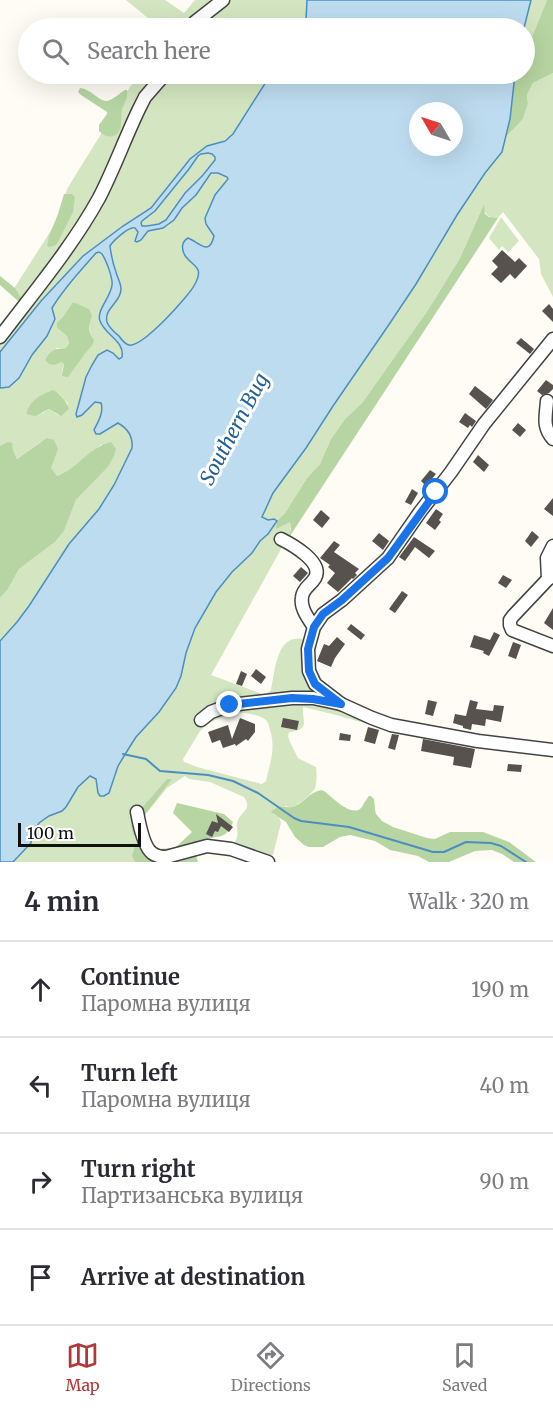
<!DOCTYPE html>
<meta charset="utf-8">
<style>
body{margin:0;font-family:Merriweather,serif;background:#f2f2f3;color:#2b2b33}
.compass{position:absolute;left:409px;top:102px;width:54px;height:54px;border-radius:50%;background:#fff;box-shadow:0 6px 24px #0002;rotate:309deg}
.scale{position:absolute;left:18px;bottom:15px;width:123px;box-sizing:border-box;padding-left:6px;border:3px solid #101010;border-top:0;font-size:16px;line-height:21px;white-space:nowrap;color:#101010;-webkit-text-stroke:4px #fff;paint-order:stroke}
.stop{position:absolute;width:18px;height:18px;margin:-14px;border:4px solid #1a73e8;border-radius:50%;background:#fff}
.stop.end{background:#1a73e8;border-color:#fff;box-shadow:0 2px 6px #0008}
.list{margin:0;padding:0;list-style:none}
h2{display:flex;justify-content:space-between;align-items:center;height:78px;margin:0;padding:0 24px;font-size:26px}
h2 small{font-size:20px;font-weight:400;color:#7c7c81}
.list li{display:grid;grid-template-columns:39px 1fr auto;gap:18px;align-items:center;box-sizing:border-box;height:96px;padding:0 24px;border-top:2px solid #e1e1e2}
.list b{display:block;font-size:22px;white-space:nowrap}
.list p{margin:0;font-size:20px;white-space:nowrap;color:#7c7c81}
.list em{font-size:20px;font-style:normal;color:#7c7c81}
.icon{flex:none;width:33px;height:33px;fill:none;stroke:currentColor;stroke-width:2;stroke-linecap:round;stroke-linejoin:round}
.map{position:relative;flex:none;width:553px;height:862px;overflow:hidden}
.search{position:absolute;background:#fff;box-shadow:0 6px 24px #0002;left:18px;right:18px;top:18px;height:66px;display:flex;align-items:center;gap:15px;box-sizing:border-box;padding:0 21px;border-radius:33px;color:#7c7c81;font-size:22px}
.sheet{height:462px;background:#fff}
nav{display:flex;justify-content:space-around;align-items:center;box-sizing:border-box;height:84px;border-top:2px solid #e1e1e2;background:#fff;font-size:16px;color:#7c7c81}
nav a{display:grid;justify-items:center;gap:3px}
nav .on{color:#b33638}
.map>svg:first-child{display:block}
.green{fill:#d3e6c1;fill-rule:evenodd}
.forest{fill:#b7d5a2}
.water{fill:#bedcf0;stroke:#4d8ec0;stroke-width:1.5;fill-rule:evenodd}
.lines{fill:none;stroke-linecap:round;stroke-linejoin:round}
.stream{stroke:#4d8ec0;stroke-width:2}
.building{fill:#58524e}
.minor-casing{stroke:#434343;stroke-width:15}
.minor{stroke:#fff;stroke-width:12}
.route{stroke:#1a73e8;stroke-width:8}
.labels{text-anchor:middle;stroke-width:6;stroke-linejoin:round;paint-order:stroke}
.water-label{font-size:20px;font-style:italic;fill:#256196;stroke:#fff}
</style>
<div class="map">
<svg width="553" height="862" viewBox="0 0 553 862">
<rect width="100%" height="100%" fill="#fefcf5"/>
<!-- green -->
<g class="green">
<polygon points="126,0 165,0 184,13 195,0 307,0 306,21 303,28 160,28"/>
<polygon points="531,0 547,0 525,54 524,28"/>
<path d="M553 73V297L541 274 539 259 503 212 498 218C487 218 486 215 483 206L460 258 428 310 362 403 345 419 331 439 320 464 307 478 285 513 277 521 282 526 290 521C291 529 291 537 285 542L211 675 265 695 271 690C275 670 277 630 306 640L309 682 376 722 379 727 332 714 303 707C302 723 311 729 289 732L288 736 290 742 298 758 316 767C317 773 317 782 315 788 313 793 297 807 291 807 290 807 288 807 286 806L273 814 279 817 281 823 273 855 268 856 233 844C242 834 234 828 238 820 243 810 252 809 244 797L210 782 189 779 185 776 167 788 141 820 153 845 159 852 187 862H13L31 843 33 832 39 823 49 816 62 811 66 807 78 787 90 776 96 779 98 789 114 780 118 766 129 748 136 737 159 712 181 676 186 653 195 628 216 592 232 572 252 553 260 541 268 534V520L262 518 273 493 306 448 333 406 388 326 416 284 457 215 485 173 502 152 506 137 523 119 528 104 527 95 533 83ZM235 712C244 713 261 714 267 721 269 724 269 727 270 730 276 749 270 763 266 781L262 784 197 767 184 762 183 759 200 731 211 722Z"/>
<path d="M138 74H271L233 134C220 145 203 148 190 159L151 208 123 226 83 256 41 301 0 352V329L23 301 13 290 59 218 67 189Z"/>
<path d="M207 153 212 154 215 157V160C205 174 194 182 183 194 177 203 174 215 164 221 158 225 149 227 142 226L140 223 142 221 155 211 189 169 198 156 201 154Z"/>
<path d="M211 173H218L227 177 228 179 215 195 205 218 209 228 214 236 213 241 206 247 198 245 186 257C192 262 199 267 198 276 198 288 145 344 132 345 127 346 121 339 117 335 113 331 108 326 107 320 106 310 113 307 117 300 119 295 119 287 120 282L117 275 109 246 117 237 131 228 137 230 141 240 148 231 163 228 169 225 182 208 196 195Z"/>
<polygon points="501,217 519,241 508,252 502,246 499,250 489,238"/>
<path d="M99 252C104 257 105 262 108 268 120 296 100 297 100 317 100 334 125 339 122 357L119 359 113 353 86 377 81 398 77 407 82 415 95 402 101 403C103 413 98 422 94 430L105 432 118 423C128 430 133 436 132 448L114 485 99 509 69 544 29 606 17 622 0 641V598L8 589 19 569 55 542 64 531 76 500 107 468 102 444 65 473 56 476 51 468 41 442 17 459 13 450 2 445 0 446V388L9 387 19 378 32 355 47 336 52 308 57 300 77 276 82 267 96 253ZM74 302 91 316 89 324 92 346 62 372 64 364 61 362 56 348H66L69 343 67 336 57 328 69 308ZM59 393 68 404 58 415 49 409 41 414Z"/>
</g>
<!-- forest -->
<g class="forest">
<polygon points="547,0 553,0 553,73 533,83 527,95 528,104 523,119 506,137 510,119 515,76 516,74 524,74 525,54"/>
<path d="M80 88C91 89 100 102 107 101 113 100 120 93 125 90H127C128 98 125 102 122 109 121 115 122 119 121 125 119 138 108 140 99 131V125L107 114V112L81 95 78 92Z"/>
<polygon points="64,194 72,194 75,197 73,212 58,242 56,245 50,247 47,246 49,236 58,214"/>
<polygon points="484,204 485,214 489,217 498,218 288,539 291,529 290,522 276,529 277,521 285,513 307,478 320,464 331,439 345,419 362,403 428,310 460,258"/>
<polygon points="0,276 15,288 23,301 20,302 18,301 0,285"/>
<path d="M73 302 89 309 92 316C88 326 88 332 94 340L92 346 87 351 68 377 62 376 64 364 61 362 54 365 49 364 45 360C52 349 54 349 66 348L69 343 67 336 57 328V323L63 317Z"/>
<path d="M53 390C60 393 67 402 69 409L61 416 49 409 35 416 26 414C30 400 40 395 53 390Z"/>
<path d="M47 438 54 440 58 449 51 468 57 476C77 469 89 447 111 442L116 449 114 456 107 468 76 500 64 531 55 542 19 569 8 589 0 598V446L8 442 12 443 13 450 17 459Z"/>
<path d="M167 779H172L146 813 142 824 156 849 175 848 192 832 173 813 177 803 224 814 233 822C225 842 218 833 205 841 202 844 198 850 195 853L198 862H135L132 856 135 846 155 854 133 835 131 825 135 816Z"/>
<path d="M321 790 324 791C332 797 350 816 360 809 363 806 366 799 369 796H371L374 799 375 810 376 814 382 821 393 827 427 838 435 839 450 832H483L509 842 536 862H514L502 854 492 850 475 851 449 862H429L418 856 390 850 375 841 350 835 340 837 323 847H309L304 845 295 837 286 822 271 812C281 802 286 810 295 806 305 802 308 793 321 790Z"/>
</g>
<!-- water -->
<g class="water">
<polygon points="307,0 531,0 524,28 303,28 306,21"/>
<path d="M271 74H515L510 119 502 152 485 173 457 215 416 284 388 326 333 406 306 448 273 493 262 517 268 520 274 519 277 521 268 534 260 541 252 553 232 572 216 592 195 628 186 653 181 676 176 688 159 712 136 737 129 748 118 766 109 793 104 796H100L98 793 96 779 90 776 78 787 66 807 62 811 49 816 39 823 33 832 31 843 13 862H0V641L17 622 29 606 69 544 99 509 114 485 132 448C133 436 128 429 118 423L100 434H96L94 430C98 422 104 412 101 403L95 402 82 415 77 417 76 414 86 377 92 365 98 355 107 350 113 353 119 359 122 357C125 341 105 335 100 321 96 310 111 297 112 285 113 278 106 260 102 254L99 252 96 253C81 270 64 288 52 308L55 319 47 336 32 355 19 378 9 387 0 388V352L41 301 83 256 123 226 151 208 190 159 207 146 225 141 233 134ZM418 111H454V147H418ZM208 153 212 154 215 157V160L203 175 185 193 166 220 159 224 147 226H142L141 223 142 221 155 211 189 169 198 156 201 154ZM211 173H218L227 177 228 179 215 195 205 218 206 224 214 236C209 257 199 242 188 238 181 242 181 250 186 257 194 267 204 267 195 284 190 295 142 348 129 345 125 344 121 339 119 336 114 332 109 328 107 322 104 310 117 304 120 294 123 286 118 280 116 272 113 264 111 254 110 246 113 241 129 226 135 228 136 229 137 231 138 232L135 241 137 242 141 240 148 231 163 228 174 220 182 208 196 195Z"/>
</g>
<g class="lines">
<!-- stream -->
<polyline class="stream" points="123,754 146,759 160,771 208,775 233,781 258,793 294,818 301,821 349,827 433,852 444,852 466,842 491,843 501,846 526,862"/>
</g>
<!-- building -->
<g class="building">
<polygon points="502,250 515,262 519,258 527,266 515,279 510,274 501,283 491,274 498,267 492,261"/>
<polygon points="549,304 553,309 553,322 542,311"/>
<polygon points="521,338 534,349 530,354 516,343"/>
<polygon points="546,380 553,385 553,389 549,393 542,395 537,391"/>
<polygon points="475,386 493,400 486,409 469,394"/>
<polygon points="465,413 476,421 472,427 470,425 468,428 459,422"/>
<polygon points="518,423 526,430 520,437 512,430"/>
<polygon points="478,455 489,465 484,472 473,462"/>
<polygon points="430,470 436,474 426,486 421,481"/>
<polygon points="412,489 418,493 411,505 405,502"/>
<polygon points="553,498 553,516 544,509"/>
<polygon points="436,509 443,514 439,520 441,522 435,530 426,523"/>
<polygon points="321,510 330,518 322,528 313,520"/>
<polygon points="532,531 539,537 531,547 525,541"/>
<polygon points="379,533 389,541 383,550 372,541"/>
<polygon points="414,537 435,551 429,558 415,547 405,561 399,557"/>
<polygon points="334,541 340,545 334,552 359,569 355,573 357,575 353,579 352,578 338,592 327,583 335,573 328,567 330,565 320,558"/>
<polygon points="301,567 308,573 300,582 293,576"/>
<polygon points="503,575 512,580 506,588 498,583"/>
<polygon points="402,591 408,595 395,613 389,609"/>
<polygon points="553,608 553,630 544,623"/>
<polygon points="351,624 365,635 361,640 347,629"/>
<polygon points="494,632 500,635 489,656 483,653 484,651 470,647 474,635 490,640"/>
<polygon points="337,637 345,644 335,658 331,667 317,661 324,644 329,646"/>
<polygon points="513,642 521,645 516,659 508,656"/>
<polygon points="256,669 266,677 261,684 251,676"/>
<polygon points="241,671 247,674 242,686 236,684"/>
<polygon points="428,700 437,702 433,716 425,714"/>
<polygon points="470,700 478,702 476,709 493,711 494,705 504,706 501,722 486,719 485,726 472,724 471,730 463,728 463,726 453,723 455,714 466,716"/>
<polygon points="240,718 255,724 255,732 248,741 246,739 236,746 235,744 223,748 220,740 212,743 208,732 228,725 232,739"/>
<polygon points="283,718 299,721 297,730 281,727"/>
<polygon points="368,727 379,730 375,744 364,741"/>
<polygon points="340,733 351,735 350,741 339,740"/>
<polygon points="392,734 399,735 395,750 388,748"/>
<polygon points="423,739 475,749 471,768 453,765 454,757 421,751"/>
<polygon points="508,764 522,765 521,772 507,771"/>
<polygon points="216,814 233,827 229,832 221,826 218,832 215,831 212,837 206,834 212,821 218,823"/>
</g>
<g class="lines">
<!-- minor casing -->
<g class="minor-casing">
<g id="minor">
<polyline points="190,28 195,22 223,0"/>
<path d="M0 337C34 292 72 247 99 198 114 169 125 138 139 109L145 97 165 74"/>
<path d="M547 401C546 416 542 427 553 439"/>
<path d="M281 539C291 544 324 562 315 578 311 585 303 588 302 597 300 608 308 618 314 627"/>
<polyline points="553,576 548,579 513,616 510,620 510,625 512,630 553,646"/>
<polyline points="548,579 547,558 553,546"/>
<polyline points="341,704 315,684 309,671 308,649 314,627 323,614 342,600 388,558 420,512 451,472 484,424 553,339"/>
<polyline points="201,720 211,712 230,705 292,698 313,698 341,704 372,718 391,725 478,741 553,750"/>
<path d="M137 812C139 823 144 847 152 853 156 856 161 857 166 857L207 846 231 849 268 862"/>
</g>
</g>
<!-- minor -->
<use href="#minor" class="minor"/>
</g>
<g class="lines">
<!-- route -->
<polyline class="route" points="230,705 292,698 313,699 341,704 315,684 309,671 308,649 314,627 323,614 342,600 388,558 436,492"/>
</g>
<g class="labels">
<!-- water labels -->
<g class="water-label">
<text transform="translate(234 429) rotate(-62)" y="7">Southern Bug</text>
</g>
</g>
</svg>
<svg class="compass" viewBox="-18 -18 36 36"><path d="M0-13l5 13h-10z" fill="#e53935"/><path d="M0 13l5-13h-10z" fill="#7c7c81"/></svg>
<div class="scale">100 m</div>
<div class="stop" style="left:436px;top:492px"></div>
<div class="stop end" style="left:230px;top:705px"></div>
<div class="search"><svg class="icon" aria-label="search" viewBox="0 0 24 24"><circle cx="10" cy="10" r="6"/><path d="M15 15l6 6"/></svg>Search here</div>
</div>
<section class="sheet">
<h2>4 min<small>Walk · 320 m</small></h2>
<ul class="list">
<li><svg class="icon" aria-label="ahead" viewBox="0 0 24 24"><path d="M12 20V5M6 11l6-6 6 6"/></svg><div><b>Continue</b><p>Паромна вулиця</p></div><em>190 m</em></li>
<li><svg class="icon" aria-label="left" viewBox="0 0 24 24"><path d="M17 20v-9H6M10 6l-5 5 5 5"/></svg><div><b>Turn left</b><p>Паромна вулиця</p></div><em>40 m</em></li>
<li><svg class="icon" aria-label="right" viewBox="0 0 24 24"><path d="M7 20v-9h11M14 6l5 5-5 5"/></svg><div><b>Turn right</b><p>Партизанська вулиця</p></div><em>90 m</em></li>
<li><svg class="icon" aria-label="arrive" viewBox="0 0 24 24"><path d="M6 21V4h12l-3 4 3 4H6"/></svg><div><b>Arrive at destination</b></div></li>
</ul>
</section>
<nav>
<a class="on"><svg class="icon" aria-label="map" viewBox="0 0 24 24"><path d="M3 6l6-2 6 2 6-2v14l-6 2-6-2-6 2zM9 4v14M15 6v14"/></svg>Map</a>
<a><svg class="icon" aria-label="directions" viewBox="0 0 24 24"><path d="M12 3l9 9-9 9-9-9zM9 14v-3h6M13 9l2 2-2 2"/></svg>Directions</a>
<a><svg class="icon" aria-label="saved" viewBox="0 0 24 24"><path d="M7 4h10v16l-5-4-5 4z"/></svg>Saved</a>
</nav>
